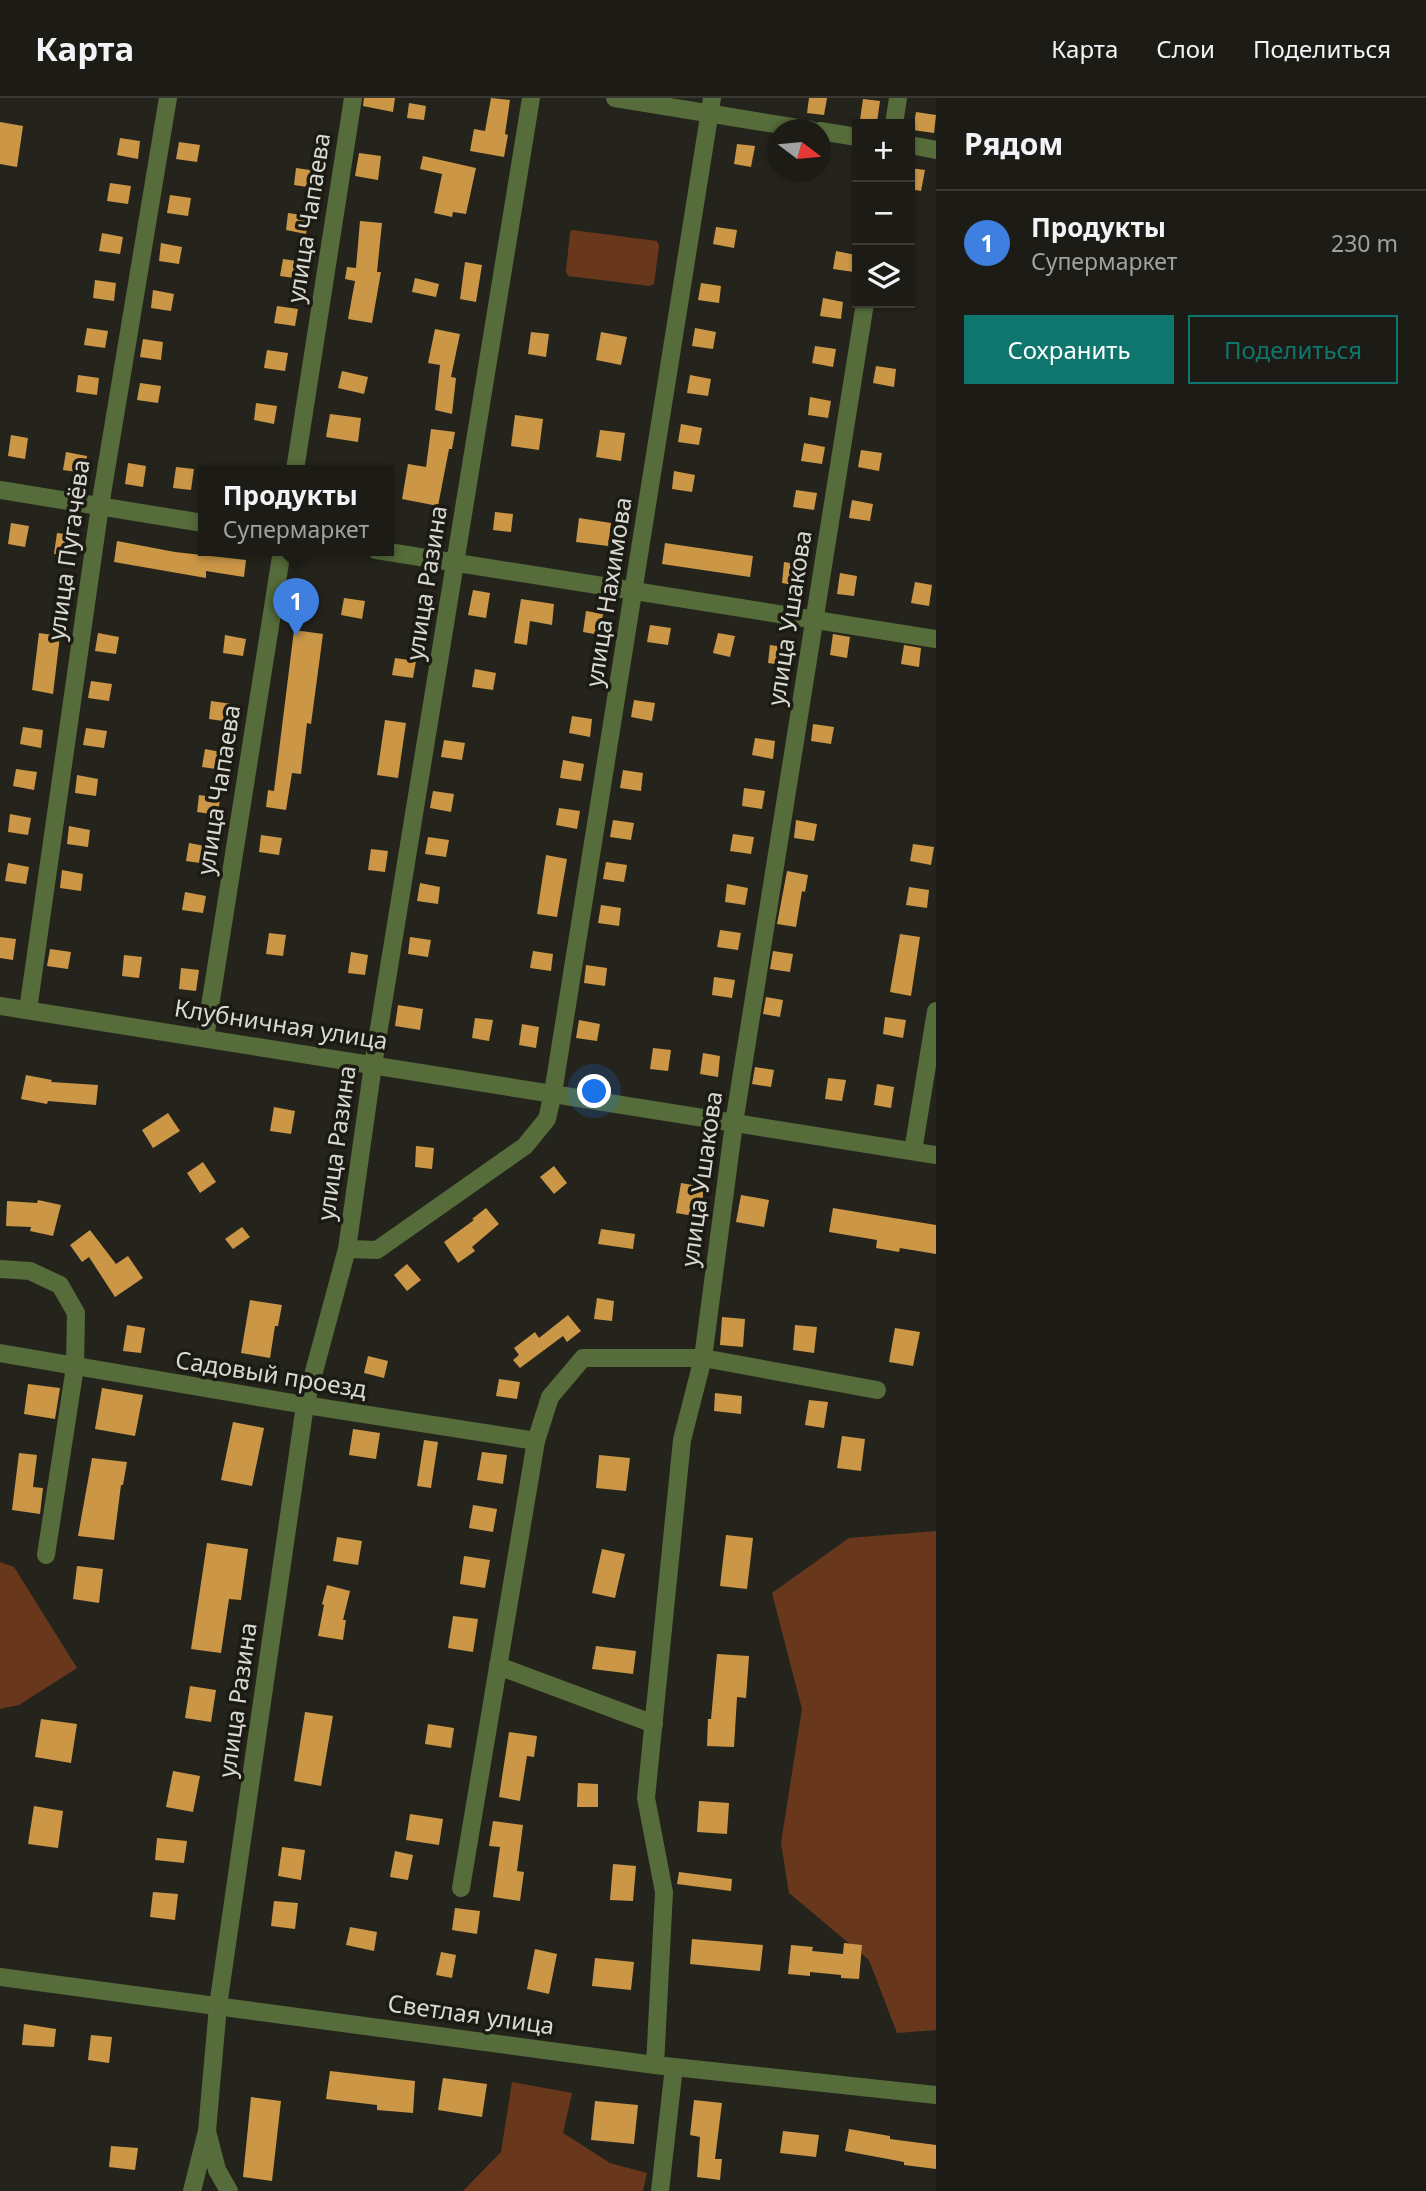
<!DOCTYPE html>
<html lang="ru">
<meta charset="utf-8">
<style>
body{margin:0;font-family:"Noto Sans",sans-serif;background:#292822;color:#f1f3f6}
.controls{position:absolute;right:21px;top:21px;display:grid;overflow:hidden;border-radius:0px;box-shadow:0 2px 5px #0004}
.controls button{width:63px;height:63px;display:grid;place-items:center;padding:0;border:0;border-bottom:2px solid #3a3934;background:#1c1b15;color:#f1f3f6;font:35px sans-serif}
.compass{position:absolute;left:768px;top:21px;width:63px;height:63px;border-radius:50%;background:#1c1b15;box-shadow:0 2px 5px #0004;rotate:106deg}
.you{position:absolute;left:595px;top:994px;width:24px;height:24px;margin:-18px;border:5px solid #fff;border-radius:50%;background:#1a73e8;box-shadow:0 0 0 10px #1a73e833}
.badge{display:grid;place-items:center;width:46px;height:46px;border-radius:50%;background:#0f766e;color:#fff;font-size:23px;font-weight:700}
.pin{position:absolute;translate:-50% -58px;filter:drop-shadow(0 2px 4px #0008)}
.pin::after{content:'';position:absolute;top:37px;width:24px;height:21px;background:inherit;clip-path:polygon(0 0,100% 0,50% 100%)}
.popup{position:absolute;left:198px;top:367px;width:196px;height:91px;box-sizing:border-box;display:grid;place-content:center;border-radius:0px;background:#1c1b15;filter:drop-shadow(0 2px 5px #0005);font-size:23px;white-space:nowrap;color:#a0a1a0}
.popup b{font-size:26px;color:#f1f3f6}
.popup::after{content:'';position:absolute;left:50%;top:100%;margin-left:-14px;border:14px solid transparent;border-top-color:#1c1b15}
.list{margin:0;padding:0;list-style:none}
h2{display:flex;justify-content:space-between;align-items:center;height:91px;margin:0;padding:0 28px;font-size:30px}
h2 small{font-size:23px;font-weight:400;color:#a0a1a0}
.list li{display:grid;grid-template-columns:46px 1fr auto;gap:21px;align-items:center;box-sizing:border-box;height:105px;padding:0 28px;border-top:2px solid #3a3934}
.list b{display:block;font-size:26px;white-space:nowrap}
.list p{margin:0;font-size:23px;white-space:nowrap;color:#a0a1a0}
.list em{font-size:23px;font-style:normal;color:#a0a1a0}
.actions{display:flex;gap:14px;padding:21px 28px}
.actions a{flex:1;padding:16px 0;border:2px solid #0f766e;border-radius:0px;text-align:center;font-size:24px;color:#0f766e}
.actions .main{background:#0f766e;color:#fff}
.icon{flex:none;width:38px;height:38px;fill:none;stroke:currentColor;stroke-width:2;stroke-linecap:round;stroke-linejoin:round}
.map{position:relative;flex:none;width:936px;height:2093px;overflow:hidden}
header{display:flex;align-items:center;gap:42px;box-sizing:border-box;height:98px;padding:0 35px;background:#1c1b15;border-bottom:2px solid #3a3934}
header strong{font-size:33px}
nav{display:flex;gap:38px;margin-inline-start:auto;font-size:24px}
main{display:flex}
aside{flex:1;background:#1c1b15}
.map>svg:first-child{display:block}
.green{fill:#69381c}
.building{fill:#cb9747}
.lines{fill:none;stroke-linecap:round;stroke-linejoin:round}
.minor{stroke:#566c3a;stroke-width:18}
.labels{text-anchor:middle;stroke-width:7;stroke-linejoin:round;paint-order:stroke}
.street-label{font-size:24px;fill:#d9d9d3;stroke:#1b1a13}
</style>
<header>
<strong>Карта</strong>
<nav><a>Карта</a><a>Слои</a><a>Поделиться</a></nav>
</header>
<main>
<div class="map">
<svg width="936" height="2093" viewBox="0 0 936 2093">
<rect width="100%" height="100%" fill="#25241c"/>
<!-- green -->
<g class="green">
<polygon points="572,132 657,143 659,148 654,186 650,188 568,178 566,173 570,135"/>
<polygon points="936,1433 936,1932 897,1935 869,1862 789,1795 781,1745 802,1611 772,1495 849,1440"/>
<polygon points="0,1464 14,1469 77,1570 19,1607 0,1611"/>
<polygon points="512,1984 572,1995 563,2035 610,2065 647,2075 643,2093 463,2093 501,2054"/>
</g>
<!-- building -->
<g class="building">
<polygon points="364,0 395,0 393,14 363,8"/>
<polygon points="491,0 510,2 505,36 508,37 504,59 470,53 474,31 485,33"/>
<polygon points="809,0 827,0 824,17 807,15"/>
<polygon points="863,1 880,3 877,24 860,22"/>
<polygon points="409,5 426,8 424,22 407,20"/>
<polygon points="916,14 936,17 934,35 913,32"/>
<polygon points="0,24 23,28 17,69 0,66"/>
<polygon points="120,40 140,43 138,61 117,57"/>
<polygon points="179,44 200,47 197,64 176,61"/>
<polygon points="737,46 755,48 751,69 734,66"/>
<polygon points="359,55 381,58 378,82 355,78"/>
<polygon points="423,58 476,70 466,116 453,114 452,119 434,115 442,76 420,71"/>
<polygon points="296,70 317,73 314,90 294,87"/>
<polygon points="910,70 925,72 921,93 910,91"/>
<polygon points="110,85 131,88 128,106 107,103"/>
<polygon points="170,97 191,100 188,118 167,115"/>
<polygon points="288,115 309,118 306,136 286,132"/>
<polygon points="360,123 382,125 377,174 381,174 372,225 348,221 355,183 345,181 347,169 356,170"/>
<polygon points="716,129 737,132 734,150 713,146"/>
<polygon points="102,135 123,139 120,156 99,153"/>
<polygon points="161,145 182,149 179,166 159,163"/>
<polygon points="836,153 856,157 854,174 833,171"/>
<polygon points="283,161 304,164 301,181 280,178"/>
<polygon points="465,164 482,167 476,204 460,201"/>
<polygon points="415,180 439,186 436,199 412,194"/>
<polygon points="95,182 116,185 114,203 93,200"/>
<polygon points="701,185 721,188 719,205 698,202"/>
<polygon points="153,192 174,196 171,213 151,210"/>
<polygon points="823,200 843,204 841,221 820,218"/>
<polygon points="277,208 298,211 295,228 274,225"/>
<polygon points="87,230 108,233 105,250 84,247"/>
<polygon points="695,230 716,234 713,251 692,248"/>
<polygon points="435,231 460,236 451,279 456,280 452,316 435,312 440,267 428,265"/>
<polygon points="531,234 549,236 546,259 528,256"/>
<polygon points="601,234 627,239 621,267 596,262"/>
<polygon points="143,241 163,244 161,262 140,259"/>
<polygon points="815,248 836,251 833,269 812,265"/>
<polygon points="267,252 288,255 285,273 264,270"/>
<polygon points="876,268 896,271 894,289 873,285"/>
<polygon points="342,273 368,279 364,296 338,290"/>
<polygon points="78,277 99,280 97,297 76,294"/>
<polygon points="690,277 711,281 708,298 687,295"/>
<polygon points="140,285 161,288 158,305 137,302"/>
<polygon points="810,299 831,303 828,320 808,317"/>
<polygon points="256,305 277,308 274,326 254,322"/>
<polygon points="330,316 361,320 358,344 326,339"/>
<polygon points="515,317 543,321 539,352 511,348"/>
<polygon points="681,326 702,330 699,347 678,344"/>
<polygon points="431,331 455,334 452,351 449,351 438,408 402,401 408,366 426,369"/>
<polygon points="600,332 625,335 621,363 596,359"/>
<polygon points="11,337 28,340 25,361 8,358"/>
<polygon points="804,345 825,349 822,366 801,363"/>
<polygon points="861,352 882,355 879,373 858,369"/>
<polygon points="66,354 87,358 84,375 63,372"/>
<polygon points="128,365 146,368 143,389 125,386"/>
<polygon points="176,369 194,371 191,392 173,390"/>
<polygon points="674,373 695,377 692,394 672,391"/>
<polygon points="796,392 817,395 814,412 793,409"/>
<polygon points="852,402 873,406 870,423 849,420"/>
<polygon points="495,414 513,416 511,434 493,432"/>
<polygon points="579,420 611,425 608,448 576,444"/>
<polygon points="11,425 29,428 25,449 8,446"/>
<polygon points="57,435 74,437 71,458 54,456"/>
<polygon points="117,443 175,454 246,462 244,479 206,473 206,480 114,464"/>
<polygon points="665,445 753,458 750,479 662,466"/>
<polygon points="784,464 802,467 799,488 782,485"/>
<polygon points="840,475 857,478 854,498 837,496"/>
<polygon points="915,484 932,487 929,508 911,505"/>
<polygon points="473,492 490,495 486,520 468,517"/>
<polygon points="344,500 365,503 362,521 341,517"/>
<polygon points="521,501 554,506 552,527 530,523 527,547 514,545"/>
<polygon points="586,513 603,516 600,537 583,534"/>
<polygon points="650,527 671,530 668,547 647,544"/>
<polygon points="294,532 323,536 311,626 307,625 301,676 292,675 286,712 266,709 268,692 274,693"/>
<polygon points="39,535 60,538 53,596 32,592"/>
<polygon points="98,535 119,539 116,556 95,553"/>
<polygon points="718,535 735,538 730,559 713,555"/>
<polygon points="833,536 850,539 847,560 830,557"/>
<polygon points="225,537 246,541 243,558 223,555"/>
<polygon points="770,547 791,550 788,568 768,565"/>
<polygon points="904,547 921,550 919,569 901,566"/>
<polygon points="395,560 416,563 413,580 392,577"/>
<polygon points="475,571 496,575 493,592 472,589"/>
<polygon points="91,583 112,586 109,603 88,600"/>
<polygon points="634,602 655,605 652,623 631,619"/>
<polygon points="211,603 232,606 230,624 209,621"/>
<polygon points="572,618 592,621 590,639 569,635"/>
<polygon points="385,622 406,625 398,680 377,677"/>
<polygon points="813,626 834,629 831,646 811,643"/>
<polygon points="23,629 43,632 41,650 20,646"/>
<polygon points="86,630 107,633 104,650 83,647"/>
<polygon points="755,640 775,643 773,661 752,657"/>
<polygon points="444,642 465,645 462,662 441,659"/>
<polygon points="205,651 226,655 223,672 202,669"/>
<polygon points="563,662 584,666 581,683 560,680"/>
<polygon points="16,671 37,674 34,692 13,688"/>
<polygon points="623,672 643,675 641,693 620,690"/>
<polygon points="77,677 98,681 96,698 75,695"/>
<polygon points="744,690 765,693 762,711 742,708"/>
<polygon points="433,693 454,696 451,714 430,710"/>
<polygon points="199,697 220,700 218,717 197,714"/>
<polygon points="559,710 580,713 577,731 556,727"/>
<polygon points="10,716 31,720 28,737 8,734"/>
<polygon points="613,722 634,725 631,742 610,739"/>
<polygon points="796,722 817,726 814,743 794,740"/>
<polygon points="69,728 90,732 88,749 67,746"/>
<polygon points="733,736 754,739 751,756 730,753"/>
<polygon points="261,737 282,740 279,757 259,754"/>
<polygon points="428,739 449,742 446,759 425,756"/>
<polygon points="189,745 210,749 207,766 186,763"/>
<polygon points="913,746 934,749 931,767 910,763"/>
<polygon points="371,751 388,753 385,774 368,772"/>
<polygon points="546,757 567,761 557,819 537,816"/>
<polygon points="606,764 627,767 624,784 603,781"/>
<polygon points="8,765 29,769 26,786 5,783"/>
<polygon points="62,772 83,776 81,793 60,790"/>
<polygon points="787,773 808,777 805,794 802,793 796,829 777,826"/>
<polygon points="420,785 440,789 438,806 417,803"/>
<polygon points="727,786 748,790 745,807 725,804"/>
<polygon points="909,789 929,792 927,810 906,807"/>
<polygon points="185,794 206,798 203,815 182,812"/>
<polygon points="601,807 621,810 619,828 598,825"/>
<polygon points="720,832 741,835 738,852 717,849"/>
<polygon points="269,835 286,837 283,858 266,856"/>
<polygon points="900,836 920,839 911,898 890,894"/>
<polygon points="0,839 16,841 13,862 0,860"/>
<polygon points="410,839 431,842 428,859 408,856"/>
<polygon points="50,851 71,854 68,871 47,868"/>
<polygon points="533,853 553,856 551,873 530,870"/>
<polygon points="773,853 793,856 790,874 770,871"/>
<polygon points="351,854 368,857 365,877 348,875"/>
<polygon points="124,857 142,859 139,880 122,878"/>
<polygon points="586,867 607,870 605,888 584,885"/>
<polygon points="181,870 199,872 196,893 179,891"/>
<polygon points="714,879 735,882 732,900 712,897"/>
<polygon points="766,899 783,902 780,919 763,916"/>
<polygon points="398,907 423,911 420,932 395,928"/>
<polygon points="885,919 906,922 903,940 883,936"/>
<polygon points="475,920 493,922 489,943 472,940"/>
<polygon points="579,922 600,926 597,943 576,940"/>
<polygon points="522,926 539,929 536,950 519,947"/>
<polygon points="653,950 671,952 668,973 650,971"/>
<polygon points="703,955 720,958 718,979 700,976"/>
<polygon points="755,969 774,972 771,989 752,986"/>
<polygon points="26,977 52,982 51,984 98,987 96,1007 48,1003 47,1006 21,1001"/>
<polygon points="828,980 846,982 842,1003 825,1001"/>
<polygon points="877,986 894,989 891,1010 874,1007"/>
<polygon points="274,1009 295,1013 291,1036 270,1033"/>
<polygon points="168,1015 180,1033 153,1050 142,1032"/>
<polygon points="416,1048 434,1050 432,1071 415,1069"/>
<polygon points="203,1064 216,1084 200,1095 187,1075"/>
<polygon points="554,1068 567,1085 554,1096 540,1079"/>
<polygon points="681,1085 704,1089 700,1119 676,1115"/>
<polygon points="741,1097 769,1102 764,1129 736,1124"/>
<polygon points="38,1102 61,1107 53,1138 30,1133 31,1129 6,1128 7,1103 37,1105"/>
<polygon points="486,1110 499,1126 472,1149 475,1153 458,1165 444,1144 474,1122 472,1121"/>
<polygon points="833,1110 936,1127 936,1156 900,1150 899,1154 876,1150 877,1142 829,1134"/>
<polygon points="242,1129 250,1139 233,1151 225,1141"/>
<polygon points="601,1131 635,1136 633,1151 598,1146"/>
<polygon points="90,1132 116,1166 128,1158 143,1180 115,1199 89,1159 82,1164 70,1147"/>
<polygon points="407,1166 421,1182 407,1193 394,1177"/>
<polygon points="597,1200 614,1203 612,1223 594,1221"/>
<polygon points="250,1202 282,1207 278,1228 275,1228 270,1260 241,1255"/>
<polygon points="568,1217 581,1233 567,1244 563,1238 520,1270 513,1262 519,1257 514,1250 535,1234 539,1240"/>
<polygon points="722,1219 745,1221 743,1249 720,1247"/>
<polygon points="127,1227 145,1230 141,1255 123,1253"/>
<polygon points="795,1227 817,1229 814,1255 793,1252"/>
<polygon points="895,1230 920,1234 913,1268 889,1264"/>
<polygon points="368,1258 388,1263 384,1280 364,1275"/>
<polygon points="499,1281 520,1284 517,1301 496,1298"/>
<polygon points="28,1286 60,1290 55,1321 24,1316"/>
<polygon points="102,1290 143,1297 135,1338 95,1331"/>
<polygon points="715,1295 742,1298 741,1316 714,1313"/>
<polygon points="809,1302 828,1304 824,1330 805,1327"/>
<polygon points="233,1324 264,1330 252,1388 221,1382"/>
<polygon points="353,1331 380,1335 376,1361 349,1357"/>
<polygon points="842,1338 865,1341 861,1373 837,1370"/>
<polygon points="424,1342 438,1344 431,1390 417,1388"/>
<polygon points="482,1354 507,1357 503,1386 477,1382"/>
<polygon points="19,1355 37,1357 33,1389 43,1390 40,1416 12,1412"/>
<polygon points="599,1357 630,1360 626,1393 596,1390"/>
<polygon points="92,1360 127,1364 123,1387 121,1387 114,1442 78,1438"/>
<polygon points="473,1407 497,1411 493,1434 469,1430"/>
<polygon points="726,1437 753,1440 747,1491 720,1488"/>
<polygon points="337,1439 362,1443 358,1467 333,1463"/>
<polygon points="207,1445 248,1451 241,1502 229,1501 221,1555 191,1551"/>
<polygon points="602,1451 625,1456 615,1500 592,1495"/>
<polygon points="464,1458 490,1462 485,1490 460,1486"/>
<polygon points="77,1468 103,1471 99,1505 73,1501"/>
<polygon points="327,1487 350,1493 343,1522 346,1522 343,1542 318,1538 324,1507 322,1506"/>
<polygon points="453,1518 478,1521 473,1554 448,1550"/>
<polygon points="596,1548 636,1553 633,1576 592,1571"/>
<polygon points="717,1556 749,1558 746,1600 737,1599 734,1649 707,1648 708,1621 711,1621"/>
<polygon points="190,1588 216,1592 211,1624 185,1620"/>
<polygon points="305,1614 333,1618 321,1688 294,1683"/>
<polygon points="41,1621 77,1626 71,1665 35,1659"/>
<polygon points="428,1626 454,1630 451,1650 425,1646"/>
<polygon points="509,1634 537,1638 534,1659 527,1658 520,1703 499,1699"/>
<polygon points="173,1673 200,1678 193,1714 166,1709"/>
<polygon points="578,1685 598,1686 598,1709 577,1709"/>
<polygon points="699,1703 729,1705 727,1736 697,1734"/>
<polygon points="34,1708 63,1713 58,1750 28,1746"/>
<polygon points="410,1716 443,1721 439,1747 406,1742"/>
<polygon points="493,1723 523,1727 517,1773 524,1774 520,1803 493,1799 500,1749 489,1748"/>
<polygon points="157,1740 187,1743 184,1765 155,1762"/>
<polygon points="282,1749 305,1752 301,1782 278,1778"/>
<polygon points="395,1753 413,1757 408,1782 390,1779"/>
<polygon points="613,1766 636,1768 633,1803 610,1802"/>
<polygon points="679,1774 732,1781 731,1793 677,1786"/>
<polygon points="153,1794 178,1796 175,1822 150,1819"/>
<polygon points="274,1803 298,1805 295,1831 271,1828"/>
<polygon points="455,1810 480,1813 477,1836 452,1832"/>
<polygon points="350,1829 377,1834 374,1853 346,1847"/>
<polygon points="692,1841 763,1847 760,1873 690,1866"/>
<polygon points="844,1845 862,1847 859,1881 841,1880 841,1877 810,1874 810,1878 788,1876 791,1847 813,1849 812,1853 843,1856"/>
<polygon points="535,1851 557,1856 549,1896 527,1891"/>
<polygon points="441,1854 456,1857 452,1880 436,1877"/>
<polygon points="595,1860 634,1864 631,1892 592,1888"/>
<polygon points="24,1926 56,1931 54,1949 22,1947"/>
<polygon points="91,1937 112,1939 109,1965 88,1962"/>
<polygon points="330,1973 415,1983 413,2015 377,2012 377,2007 326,2001"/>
<polygon points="443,1980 487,1986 482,2019 438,2012"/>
<polygon points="251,1999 281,2003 272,2083 243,2079"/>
<polygon points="694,2002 722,2005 715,2061 722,2061 720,2082 697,2079 700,2039 690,2037"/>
<polygon points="595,2003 638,2007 634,2046 591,2042"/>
<polygon points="849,2031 890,2038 890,2041 936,2047 936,2071 904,2067 904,2064 845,2053"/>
<polygon points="783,2033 819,2037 816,2059 780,2055"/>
<polygon points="111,2048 138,2050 135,2072 109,2069"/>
</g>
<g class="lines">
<!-- minor -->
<g class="minor">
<polyline points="615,0 811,32"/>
<polyline points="894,26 898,0"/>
<polyline points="820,33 857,39"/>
<polyline points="910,47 936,52"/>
<polyline points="295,372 353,0"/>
<polyline points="0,392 203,425"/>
<polyline points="376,452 936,541"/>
<polyline points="0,908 936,1057"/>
<polyline points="28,912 100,408 168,0"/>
<polyline points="205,940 282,452"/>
<polyline points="913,1053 936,913"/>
<polyline points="347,1151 377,1152 525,1048 547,1021 553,995 712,0"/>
<polyline points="0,1171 30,1173 60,1187 76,1215 75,1269 46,1457"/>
<polyline points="0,1255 305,1307 536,1343 550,1299 583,1260 703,1260 877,1292"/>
<polyline points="498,1568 654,1626"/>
<polyline points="461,1790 536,1343"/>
<polyline points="0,1879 655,1967 936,1997"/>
<polyline points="655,1967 664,1794 646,1700 682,1342 703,1260 734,1025 865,205"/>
<polyline points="192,2093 206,2037"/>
<polyline points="229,2093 217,2072 207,2033 218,1908 305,1307 347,1151 373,967 531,0"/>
<polyline points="660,2093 674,1969"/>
</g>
</g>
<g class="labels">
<!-- street labels -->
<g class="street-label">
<text transform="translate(309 120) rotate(-81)" y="8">улица Чапаева</text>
<text transform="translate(69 452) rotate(-82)" y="8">улица Пугачёва</text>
<text transform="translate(427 485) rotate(-81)" y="8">улица Разина</text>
<text transform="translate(609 494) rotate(-81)" y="8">улица Нахимова</text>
<text transform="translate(790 520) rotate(-81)" y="8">улица Ушакова</text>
<text transform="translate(219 692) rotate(-81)" y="8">улица Чапаева</text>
<text transform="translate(281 927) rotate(9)" y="8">Клубничная улица</text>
<text transform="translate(337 1045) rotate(-82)" y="8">улица Разина</text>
<text transform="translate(702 1081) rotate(-82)" y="8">улица Ушакова</text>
<text transform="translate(271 1277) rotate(9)" y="8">Садовый проезд</text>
<text transform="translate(238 1602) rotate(-82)" y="8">улица Разина</text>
<text transform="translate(471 1917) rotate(8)" y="8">Светлая улица</text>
</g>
</g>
</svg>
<div class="controls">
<button>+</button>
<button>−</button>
<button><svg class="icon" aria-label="layers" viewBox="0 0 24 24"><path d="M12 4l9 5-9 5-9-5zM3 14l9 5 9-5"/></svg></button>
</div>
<svg class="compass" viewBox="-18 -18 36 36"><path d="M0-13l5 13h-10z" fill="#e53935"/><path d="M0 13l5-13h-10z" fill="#a0a1a0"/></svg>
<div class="you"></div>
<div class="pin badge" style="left:296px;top:538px;background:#3f7fe0">1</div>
<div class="popup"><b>Продукты</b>Супермаркет</div>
</div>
<aside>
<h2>Рядом<small></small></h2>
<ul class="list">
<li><span class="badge" style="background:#3f7fe0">1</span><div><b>Продукты</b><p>Супермаркет</p></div><em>230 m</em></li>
</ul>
<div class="actions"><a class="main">Сохранить</a><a>Поделиться</a></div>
</aside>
</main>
